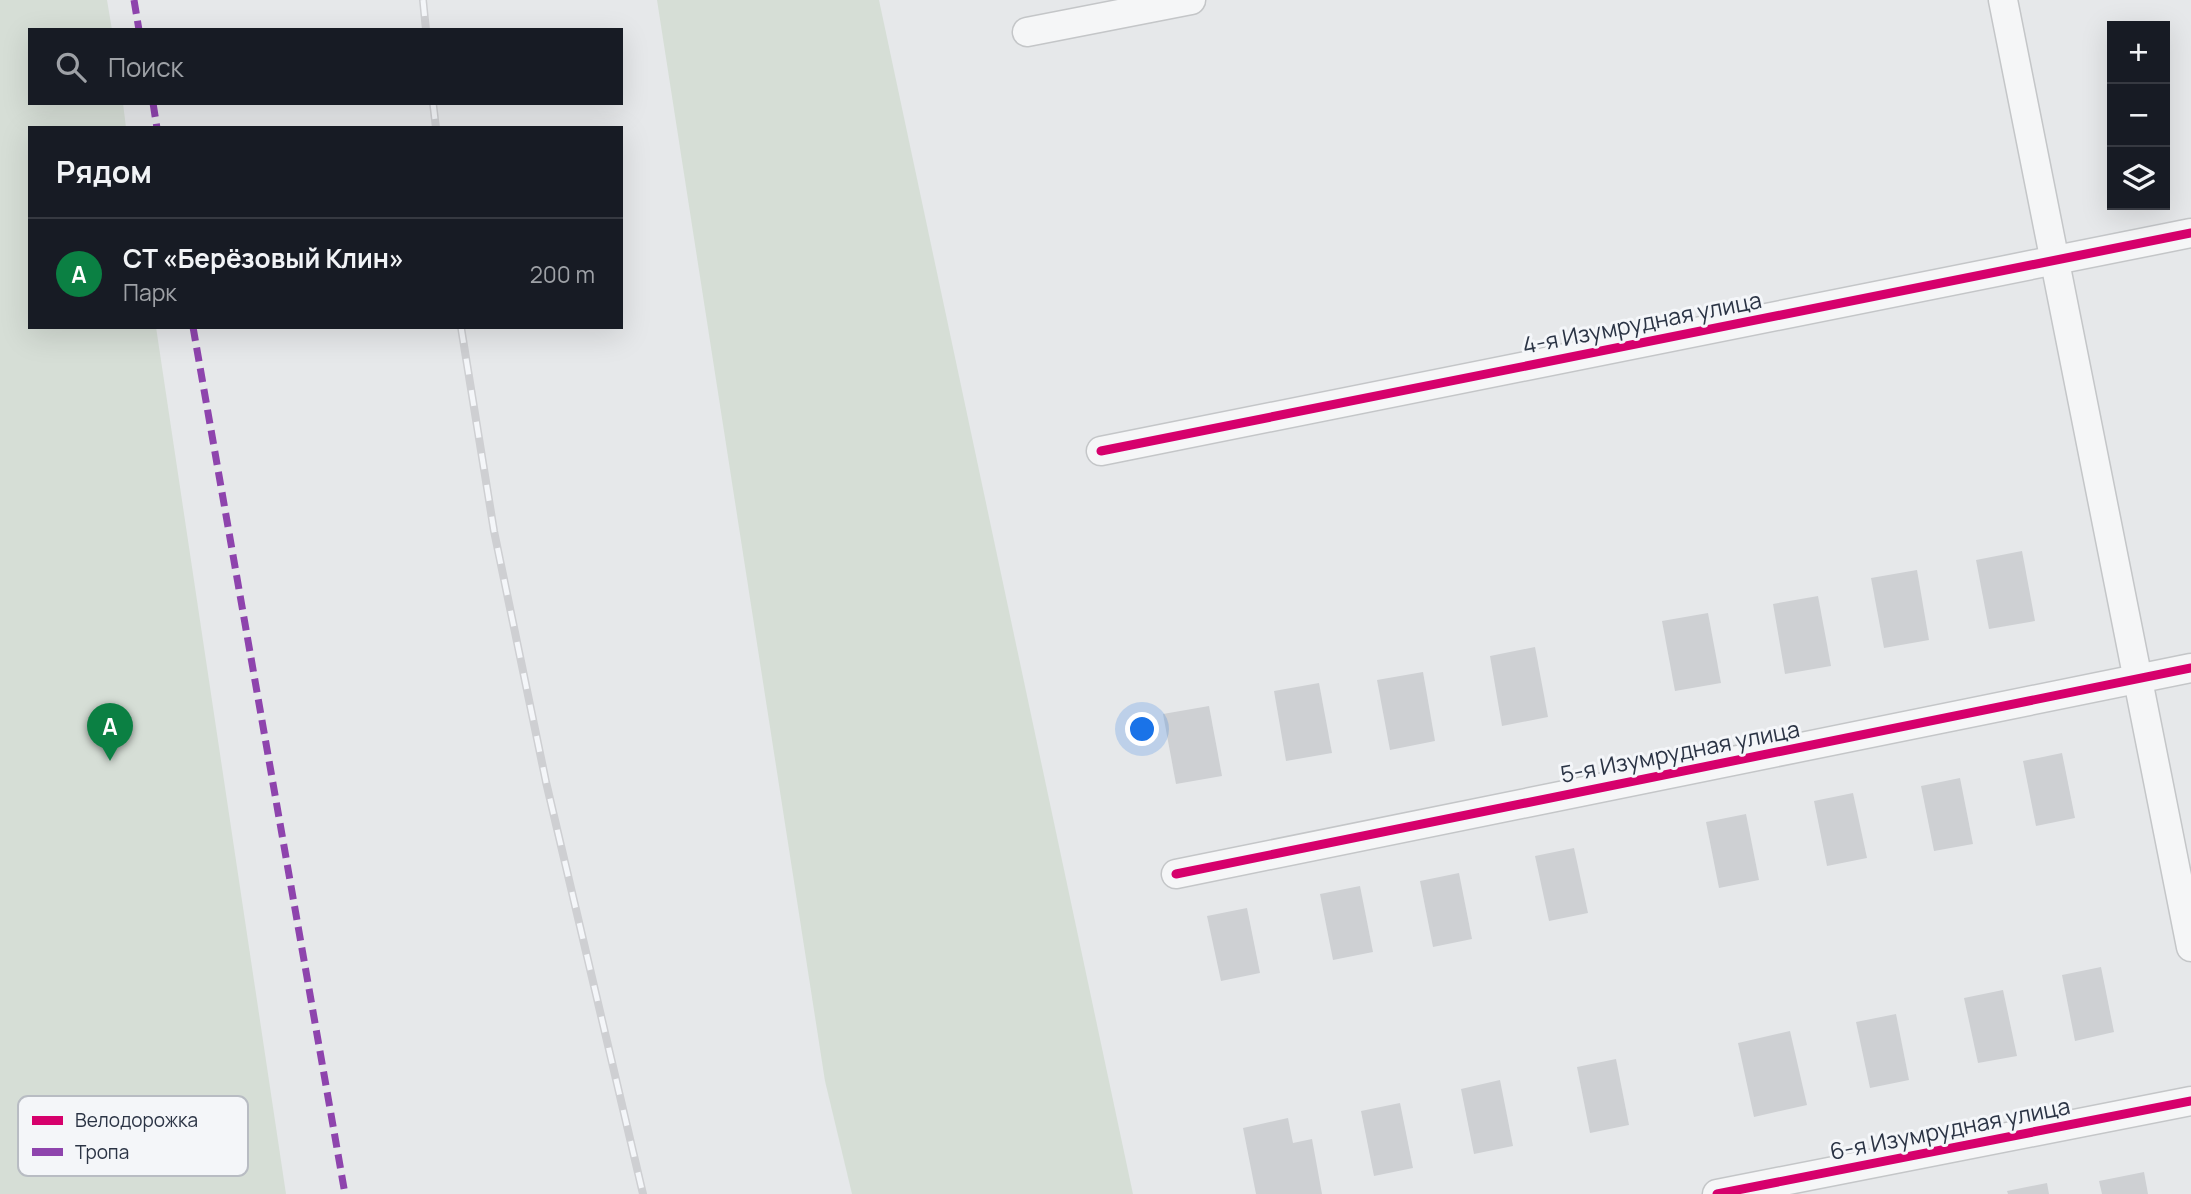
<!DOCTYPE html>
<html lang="ru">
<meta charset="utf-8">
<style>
body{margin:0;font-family:Manrope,sans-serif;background:#242831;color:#f1f3f6}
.controls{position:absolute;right:21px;top:21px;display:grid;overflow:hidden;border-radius:0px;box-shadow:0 7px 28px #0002}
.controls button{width:63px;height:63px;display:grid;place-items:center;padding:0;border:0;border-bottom:2px solid #363941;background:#171b24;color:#f1f3f6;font:35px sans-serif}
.you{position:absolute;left:1143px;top:730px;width:24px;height:24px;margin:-18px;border:5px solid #fff;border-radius:50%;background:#1a73e8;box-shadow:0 0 0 10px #1a73e833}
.badge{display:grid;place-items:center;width:46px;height:46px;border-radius:50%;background:#0b8043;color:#fff;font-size:23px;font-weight:700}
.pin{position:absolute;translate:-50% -58px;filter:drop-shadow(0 2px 4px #0008)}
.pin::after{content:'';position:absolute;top:37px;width:24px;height:21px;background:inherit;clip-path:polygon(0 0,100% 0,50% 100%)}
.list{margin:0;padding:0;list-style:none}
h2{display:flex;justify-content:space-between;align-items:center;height:91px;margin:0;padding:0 28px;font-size:30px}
h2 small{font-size:23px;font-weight:400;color:#9ea1a6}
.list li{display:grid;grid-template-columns:46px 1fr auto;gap:21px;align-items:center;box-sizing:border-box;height:112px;padding:0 28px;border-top:2px solid #363941}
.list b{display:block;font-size:26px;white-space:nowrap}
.list p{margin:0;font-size:23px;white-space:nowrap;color:#9ea1a6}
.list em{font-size:23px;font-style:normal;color:#9ea1a6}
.icon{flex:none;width:38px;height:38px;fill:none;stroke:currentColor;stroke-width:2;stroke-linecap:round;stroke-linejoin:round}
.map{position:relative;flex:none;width:2191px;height:1194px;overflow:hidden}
.search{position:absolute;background:#171b24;box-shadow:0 7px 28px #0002;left:28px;top:28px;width:595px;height:77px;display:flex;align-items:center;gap:18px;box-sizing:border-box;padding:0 24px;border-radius:0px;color:#9ea1a6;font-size:26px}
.panel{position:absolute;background:#171b24;box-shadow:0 7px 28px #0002;left:28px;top:126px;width:595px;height:203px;border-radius:0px}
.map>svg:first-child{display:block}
.green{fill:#d6ded6}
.building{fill:#ced0d3}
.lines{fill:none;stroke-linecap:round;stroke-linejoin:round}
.street-casing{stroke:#c4c6c8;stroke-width:31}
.street{stroke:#f5f6f7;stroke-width:28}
.rail-casing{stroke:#cecfd2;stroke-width:8}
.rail{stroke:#f4f6f9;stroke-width:5;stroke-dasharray:16;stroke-linecap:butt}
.quiet{stroke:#8e44ad;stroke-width:7;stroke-dasharray:14 7;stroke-linecap:butt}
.cycleway-casing{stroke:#f4f6f9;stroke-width:13}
.cycleway{stroke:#d6006c;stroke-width:9}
.labels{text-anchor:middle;stroke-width:6;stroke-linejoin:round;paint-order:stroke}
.street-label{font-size:23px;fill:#2b3445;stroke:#f4f6f9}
.key{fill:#f4f6f9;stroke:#b8bcc3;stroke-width:2}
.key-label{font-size:19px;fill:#2b3445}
</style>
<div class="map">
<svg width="2191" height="1194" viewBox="0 0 2191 1194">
<rect width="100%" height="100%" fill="#e6e8ea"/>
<!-- green -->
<g class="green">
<polygon points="0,0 107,0 112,30 30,30 30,103 123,103 126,128 30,128 30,327 156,327 286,1194 0,1194"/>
<polygon points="657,0 879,0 1133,1194 852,1194 825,1081"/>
</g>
<!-- building -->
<g class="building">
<polygon points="2022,551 2035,621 1989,629 1976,560"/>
<polygon points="1917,570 1929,640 1884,648 1871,578"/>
<polygon points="1818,596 1831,666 1785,674 1773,604"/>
<polygon points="1708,613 1721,683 1675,691 1662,621"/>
<polygon points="1535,647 1548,717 1502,726 1490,656"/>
<polygon points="1423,672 1435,741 1390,750 1377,680"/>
<polygon points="1319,683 1332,753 1286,761 1274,691"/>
<polygon points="1209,706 1222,776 1176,784 1163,714"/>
<polygon points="2062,753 2075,818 2036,826 2023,761"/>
<polygon points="1960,778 1973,844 1934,851 1921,786"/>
<polygon points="1853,793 1867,858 1827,866 1814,801"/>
<polygon points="1746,814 1759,880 1719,888 1706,822"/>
<polygon points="1574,848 1588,913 1549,921 1535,856"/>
<polygon points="1459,873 1472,939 1433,947 1420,881"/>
<polygon points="1360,886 1373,952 1333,960 1320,894"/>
<polygon points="1247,908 1260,973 1221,981 1207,916"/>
<polygon points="2101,967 2114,1032 2075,1041 2062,975"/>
<polygon points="2003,990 2017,1056 1978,1063 1964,998"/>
<polygon points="1896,1014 1909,1080 1870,1088 1856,1022"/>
<polygon points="1790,1031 1807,1105 1754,1117 1738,1043"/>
<polygon points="1616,1059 1629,1125 1590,1133 1577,1067"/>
<polygon points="1500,1080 1513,1146 1474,1154 1461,1089"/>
<polygon points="1400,1103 1413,1168 1374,1176 1361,1111"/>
<polygon points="1288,1118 1293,1143 1312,1139 1322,1194 1256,1194 1243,1128"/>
<polygon points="2144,1172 2148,1194 2102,1194 2099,1181"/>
<polygon points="2047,1183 2049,1194 2008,1194 2007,1191"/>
</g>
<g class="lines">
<!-- street casing -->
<g class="street-casing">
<g id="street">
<polyline points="2003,0 2191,947"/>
<polyline points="1027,32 1191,0"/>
<polyline points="1101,451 2191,233"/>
<polyline points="1176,874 2191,668"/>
<polyline points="1717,1194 2191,1101"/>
</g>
</g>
<!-- street -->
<use href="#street" class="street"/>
<!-- rail casing -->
<g class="rail-casing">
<g id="rail">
<polyline points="423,0 426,30"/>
<polyline points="433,103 436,128"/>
<polyline points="461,327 494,531 546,782 643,1194"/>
</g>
</g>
<!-- rail -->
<use href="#rail" class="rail"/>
<!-- quiet -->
<g class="quiet">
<polyline points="134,0 139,30"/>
<polyline points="153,103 157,128"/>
<polyline points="193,327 345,1194"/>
</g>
<!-- cycleway casing -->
<g class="cycleway-casing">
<g id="cycleway">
<polyline points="1101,451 2191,233"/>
<polyline points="1176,874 2191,668"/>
<polyline points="1717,1194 2191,1101"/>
</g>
</g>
<!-- cycleway -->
<use href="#cycleway" class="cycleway"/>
</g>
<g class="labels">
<!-- street labels -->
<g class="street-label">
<text transform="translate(1642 323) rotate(-11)" y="8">4-я Изумрудная улица</text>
<text transform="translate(1680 752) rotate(-11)" y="8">5-я Изумрудная улица</text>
<text transform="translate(1950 1129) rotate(-11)" y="8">6-я Изумрудная улица</text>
</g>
</g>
<!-- legend -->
<rect x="18" y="1096" width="230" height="80" rx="10" class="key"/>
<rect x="32" y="1116" width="31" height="9" fill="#d6006c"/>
<rect x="32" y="1148" width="31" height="8" fill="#8e44ad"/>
<g class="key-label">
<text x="75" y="1127">Велодорожка</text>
<text x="75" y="1159">Тропа</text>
</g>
</svg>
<div class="controls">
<button>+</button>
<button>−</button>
<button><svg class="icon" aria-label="layers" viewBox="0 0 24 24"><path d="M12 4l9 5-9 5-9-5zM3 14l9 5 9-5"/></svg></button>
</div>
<div class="you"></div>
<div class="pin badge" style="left:110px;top:761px">A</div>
<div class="search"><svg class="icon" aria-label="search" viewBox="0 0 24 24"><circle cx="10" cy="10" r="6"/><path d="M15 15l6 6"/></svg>Поиск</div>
<section class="panel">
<h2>Рядом<small></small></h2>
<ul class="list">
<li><span class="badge">A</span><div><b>СТ «Берёзовый Клин»</b><p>Парк</p></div><em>200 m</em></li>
</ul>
</section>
</div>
